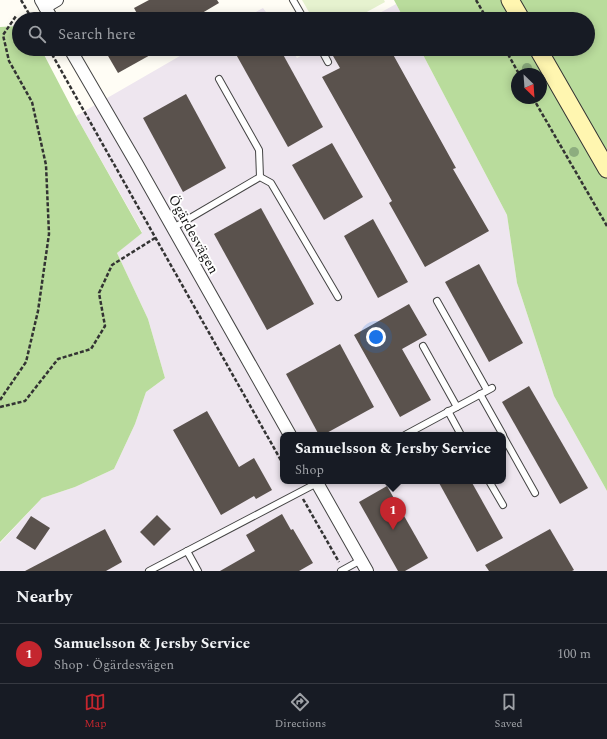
<!DOCTYPE html>
<meta charset="utf-8">
<style>
body{margin:0;font-family:Spectral,serif;background:#20242c;color:#f1f3f6}
.compass{position:absolute;left:511px;top:68px;width:36px;height:36px;border-radius:50%;background:#171b24;box-shadow:0 2px 10px #0003;rotate:155deg}
.you{position:absolute;left:376px;top:337px;width:14px;height:14px;margin:-10px;border:3px solid #fff;border-radius:50%;background:#1a73e8;box-shadow:0 0 0 6px #1a73e833}
.badge{display:grid;place-items:center;width:26px;height:26px;border-radius:50%;background:#c4262e;color:#fff;font-size:13px;font-weight:700}
.pin{position:absolute;translate:-50% -33px;filter:drop-shadow(0 1px 2px #0008)}
.pin::after{content:'';position:absolute;top:21px;width:14px;height:12px;background:inherit;clip-path:polygon(0 0,100% 0,50% 100%)}
.popup{position:absolute;left:280px;top:432px;width:226px;height:52px;box-sizing:border-box;display:grid;place-content:center;border-radius:8px;background:#171b24;filter:drop-shadow(0 1px 3px #0005);font-size:13px;white-space:nowrap;color:#9ea1a6}
.popup b{font-size:15px;color:#f1f3f6}
.popup::after{content:'';position:absolute;left:50%;top:100%;margin-left:-8px;border:8px solid transparent;border-top-color:#171b24}
.list{margin:0;padding:0;list-style:none}
h2{display:flex;justify-content:space-between;align-items:center;height:52px;margin:0;padding:0 16px;font-size:17px}
h2 small{font-size:13px;font-weight:400;color:#9ea1a6}
.list li{display:grid;grid-template-columns:26px 1fr auto;gap:12px;align-items:center;box-sizing:border-box;height:60px;padding:0 16px;border-top:1px solid #363941}
.list b{display:block;font-size:15px;white-space:nowrap}
.list p{margin:0;font-size:13px;white-space:nowrap;color:#9ea1a6}
.list em{font-size:13px;font-style:normal;color:#9ea1a6}
.icon{flex:none;width:22px;height:22px;fill:none;stroke:currentColor;stroke-width:2;stroke-linecap:round;stroke-linejoin:round}
.map{position:relative;flex:none;width:607px;height:571px;overflow:hidden}
.search{position:absolute;background:#171b24;box-shadow:0 2px 10px #0003;left:12px;right:12px;top:12px;height:44px;display:flex;align-items:center;gap:10px;box-sizing:border-box;padding:0 14px;border-radius:22px;color:#9ea1a6;font-size:15px}
.sheet{height:112px;background:#171b24}
nav{display:flex;justify-content:space-around;align-items:center;box-sizing:border-box;height:56px;border-top:1px solid #363941;background:#171b24;font-size:11px;color:#9ea1a6}
nav a{display:grid;justify-items:center;gap:2px}
nav .on{color:#c4262e}
.map>svg:first-child{display:block}
.industrial{fill:#eee6ef;fill-rule:evenodd}
.forest{fill:#b9dc9c;fill-rule:evenodd}
.pitch{fill:#e6f2cf}
.building{fill:#5a524d}
.lines{fill:none;stroke-linecap:round;stroke-linejoin:round}
.service-casing{stroke:#444;stroke-width:8}
.minor-casing{stroke:#444;stroke-width:14}
.secondary-casing{stroke:#333;stroke-width:19}
.path{stroke:#333;stroke-width:2.5;stroke-dasharray:4 2;stroke-linecap:butt}
.service{stroke:#fff;stroke-width:6}
.minor{stroke:#fff;stroke-width:12}
.secondary{stroke:#fff6b0;stroke-width:17}
.tree{fill:#8dad7f}
.labels{text-anchor:middle;stroke-width:4;stroke-linejoin:round;paint-order:stroke}
.street-label{font-size:14px;fill:#111;stroke:#fff}
</style>
<div class="map">
<svg width="607" height="571" viewBox="0 0 607 571">
<rect width="100%" height="100%" fill="#fffdf5"/>
<!-- industrial -->
<g class="industrial">
<polygon points="396,4 404,19 368,19 387,9"/>
<polygon points="263,8 271,19 244,19 245,18"/>
<path d="M192 49H291L297 58 314 49H420L507 215 517 283 554 396 607 491V571H0V543L42 498 75 487 114 469 135 424 146 392 165 378 148 319 117 253 142 232 76 116ZM283 435H503V481H283Z"/>
</g>
<!-- forest -->
<g class="forest">
<path d="M394 0H607V491L554 396 517 283 507 215 420 49H588V19H404ZM517 74H541V98H517Z"/>
<polygon points="19,26 19,49 41,49 76,116 142,233 117,253 148,319 165,378 146,392 135,424 114,469 75,487 42,498 0,542 0,27"/>
</g>
<!-- pitch -->
<polygon class="pitch" points="302,0 384,0 385,2 354,19 313,19"/>
<!-- building -->
<g class="building">
<polygon points="149,0 217,0 219,3 192,19 140,19 134,8"/>
<polygon points="104,49 161,49 118,73"/>
<polygon points="233,49 280,49 323,127 288,147"/>
<polygon points="329,49 390,49 456,168 453,169 489,231 425,267 389,203 392,201 322,77 340,68"/>
<polygon points="186,94 226,168 183,192 143,118"/>
<polygon points="332,143 363,197 324,220 292,165"/>
<polygon points="261,208 314,304 267,330 214,234"/>
<polygon points="373,219 408,282 378,298 344,236"/>
<polygon points="479,264 523,343 489,362 445,282"/>
<polygon points="409,304 427,335 402,349 431,400 400,417 354,335"/>
<polygon points="340,344 374,407 323,435 319,435 286,374"/>
<polygon points="529,386 588,488 560,504 502,402"/>
<polygon points="207,411 239,467 254,458 272,490 256,499 254,496 221,515 173,430"/>
<polygon points="438,481 471,481 503,538 477,552"/>
<polygon points="387,486 428,558 405,571 398,571 359,502"/>
<polygon points="282,514 291,530 293,529 313,563 299,571 220,571 255,551 246,535"/>
<polygon points="157,515 171,529 154,546 140,532"/>
<polygon points="31,516 50,528 35,550 16,538"/>
<polygon points="105,529 122,562 106,571 25,571"/>
<polygon points="550,529 574,570 572,571 489,571 485,565"/>
</g>
<g class="lines">
<!-- service casing -->
<g class="service-casing">
<g id="service">
<polyline points="293,0 304,19"/>
<polyline points="321,49 328,62"/>
<polyline points="219,79 259,150 260,177"/>
<polyline points="173,228 260,177 271,183 338,297"/>
<polyline points="437,301 487,390"/>
<polyline points="423,346 457,407"/>
<polyline points="480,394 503,435"/>
<polyline points="448,411 461,435"/>
<polyline points="405,435 492,388"/>
<polyline points="503,436 535,493"/>
<polyline points="489,481 503,505"/>
<polyline points="187,551 198,571"/>
<polyline points="149,571 319,482"/>
<polyline points="341,571 361,560"/>
</g>
</g>
<!-- minor casing -->
<g class="minor-casing">
<g id="minor">
<polyline points="41,0 52,19"/>
<polyline points="45,7 57,0"/>
<polyline points="70,49 138,166 290,435"/>
<polyline points="316,481 367,571"/>
</g>
</g>
<!-- secondary casing -->
<g class="secondary-casing">
<g id="secondary">
<polyline points="510,0 521,19"/>
<polyline points="538,49 607,169"/>
</g>
</g>
<!-- path -->
<g class="path">
<polyline points="21,0 32,19"/>
<polyline points="476,0 487,19"/>
<polyline points="49,49 283,464"/>
<polyline points="505,49 519,74"/>
<polyline points="533,98 607,226"/>
<polyline points="0,400 26,362 38,311 49,234 46,165 32,102 9,61 3,35 16,16"/>
<polyline points="0,407 25,401 58,359 91,349 105,326 99,293 112,265 155,238"/>
<polyline points="303,499 339,562"/>
</g>
<!-- service -->
<use href="#service" class="service"/>
<!-- minor -->
<use href="#minor" class="minor"/>
<!-- secondary -->
<use href="#secondary" class="secondary"/>
</g>
<!-- trees -->
<g class="tree">
<circle cx="527" cy="68" r="5"/>
<circle cx="574" cy="152" r="5"/>
</g>
<g class="labels">
<!-- street labels -->
<g class="street-label">
<text transform="translate(194 234) rotate(61)" y="5">Ögärdesvägen</text>
</g>
</g>
</svg>
<svg class="compass" viewBox="-18 -18 36 36"><path d="M0-13l5 13h-10z" fill="#e53935"/><path d="M0 13l5-13h-10z" fill="#9ea1a6"/></svg>
<div class="you"></div>
<div class="pin badge" style="left:393px;top:530px">1</div>
<div class="popup"><b>Samuelsson &amp; Jersby Service</b>Shop</div>
<div class="search"><svg class="icon" aria-label="search" viewBox="0 0 24 24"><circle cx="10" cy="10" r="6"/><path d="M15 15l6 6"/></svg>Search here</div>
</div>
<section class="sheet">
<h2>Nearby<small></small></h2>
<ul class="list">
<li><span class="badge">1</span><div><b>Samuelsson &amp; Jersby Service</b><p>Shop · Ögärdesvägen</p></div><em>100 m</em></li>
</ul>
</section>
<nav>
<a class="on"><svg class="icon" aria-label="map" viewBox="0 0 24 24"><path d="M3 6l6-2 6 2 6-2v14l-6 2-6-2-6 2zM9 4v14M15 6v14"/></svg>Map</a>
<a><svg class="icon" aria-label="directions" viewBox="0 0 24 24"><path d="M12 3l9 9-9 9-9-9zM9 14v-3h6M13 9l2 2-2 2"/></svg>Directions</a>
<a><svg class="icon" aria-label="saved" viewBox="0 0 24 24"><path d="M7 4h10v16l-5-4-5 4z"/></svg>Saved</a>
</nav>
